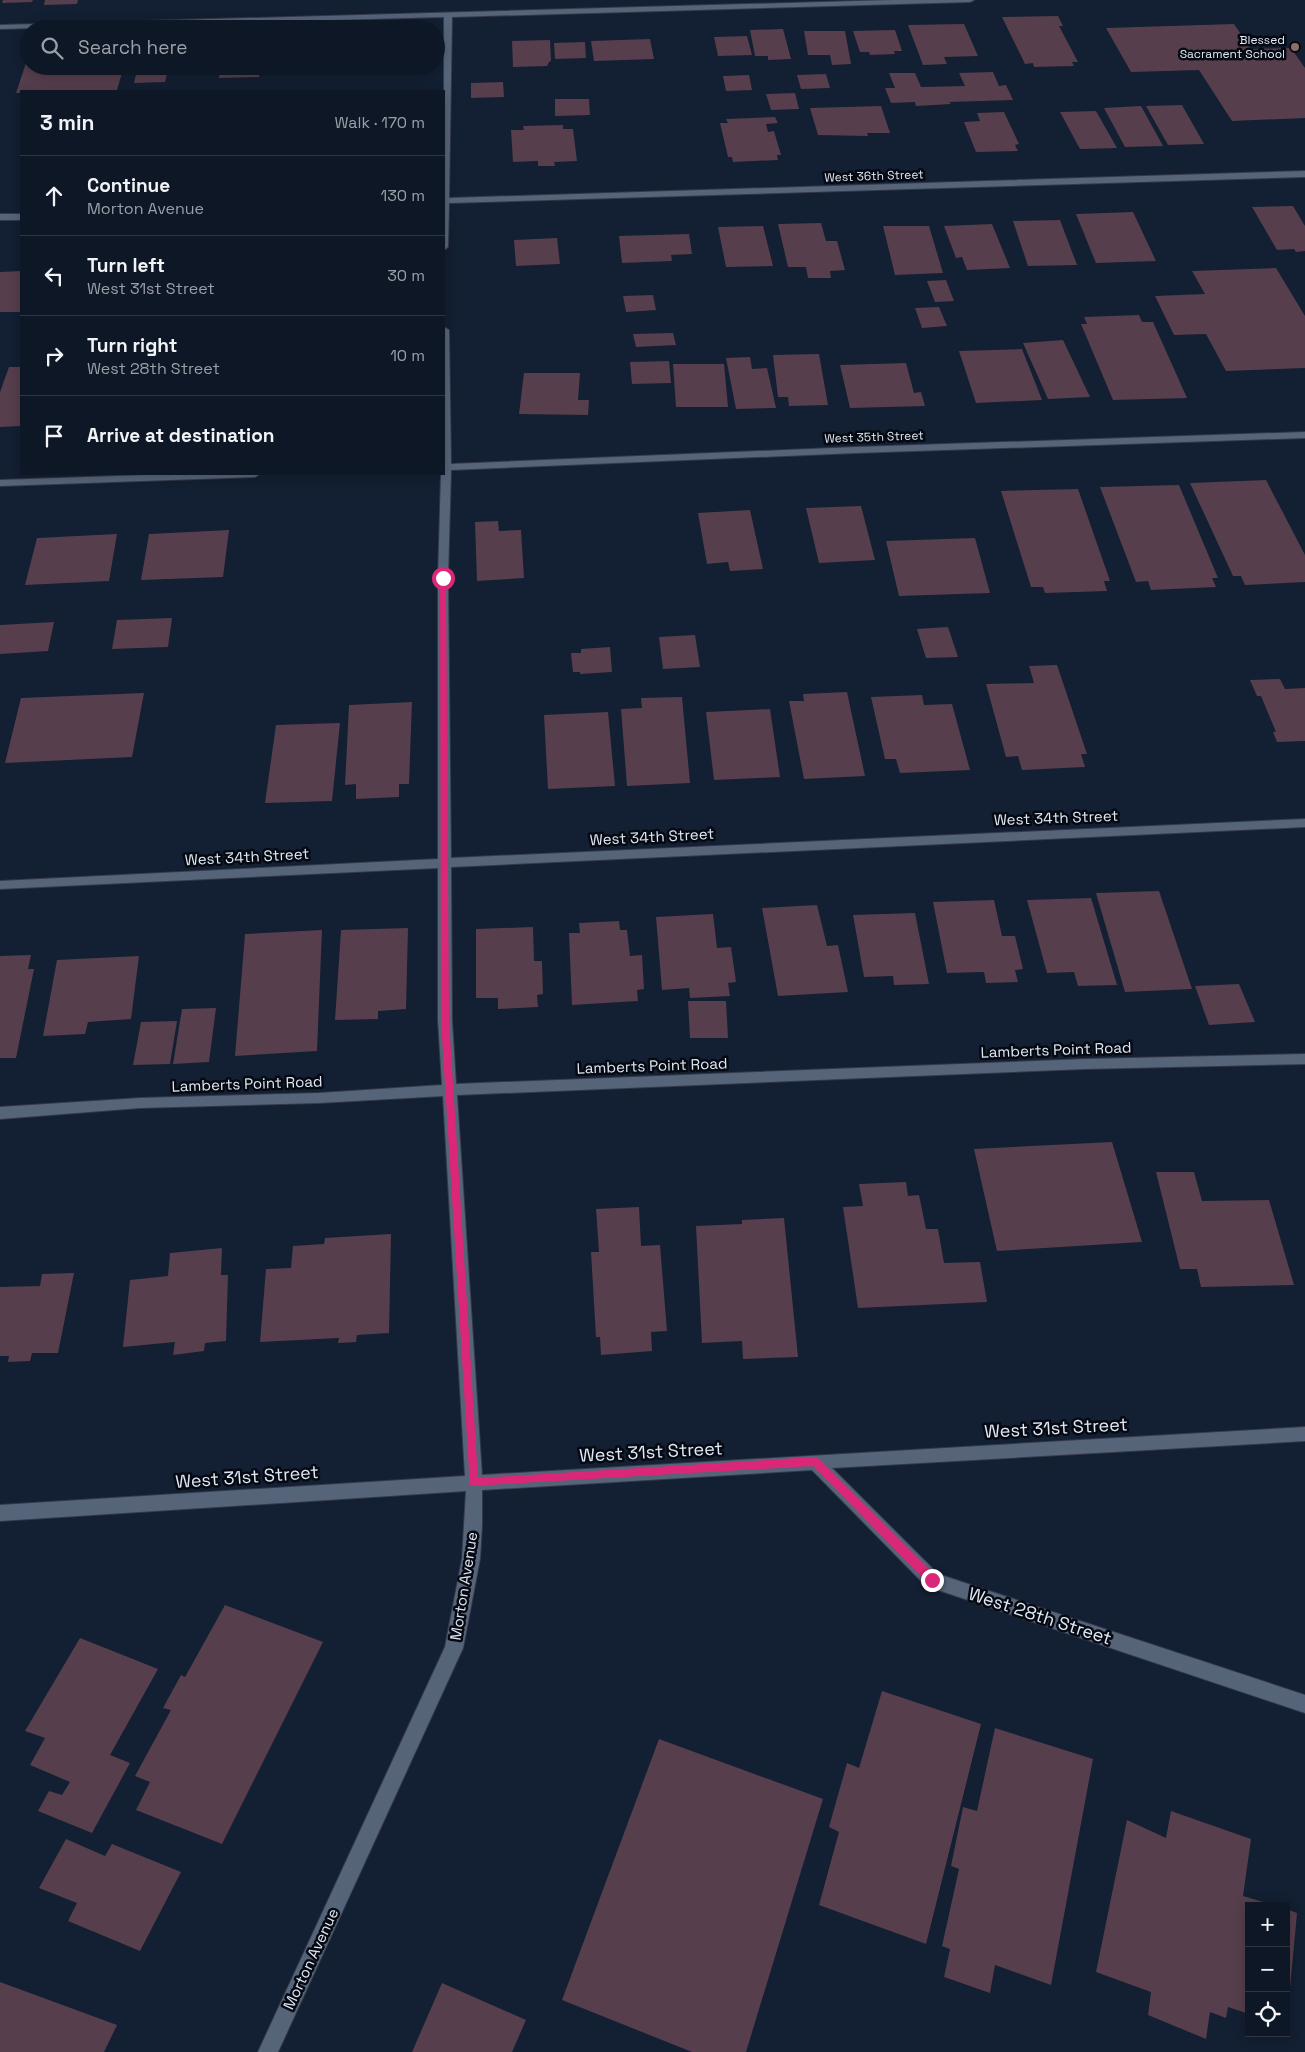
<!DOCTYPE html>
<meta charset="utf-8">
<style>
body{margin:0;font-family:"Space Grotesk",sans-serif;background:#1c2432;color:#f1f3f6}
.controls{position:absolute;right:15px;bottom:15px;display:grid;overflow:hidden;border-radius:0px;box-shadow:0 2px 12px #0003}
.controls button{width:45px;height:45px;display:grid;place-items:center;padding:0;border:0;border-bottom:1px solid #2e3643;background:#0e1726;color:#f1f3f6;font:25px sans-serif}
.stop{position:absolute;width:15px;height:15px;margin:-11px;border:4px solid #db2777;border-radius:50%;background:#fff}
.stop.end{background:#db2777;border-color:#fff;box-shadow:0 1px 5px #0008}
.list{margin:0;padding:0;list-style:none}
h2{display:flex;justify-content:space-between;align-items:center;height:65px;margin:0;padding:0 20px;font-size:21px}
h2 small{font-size:16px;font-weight:400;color:#9b9fa7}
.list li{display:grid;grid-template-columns:32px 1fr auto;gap:15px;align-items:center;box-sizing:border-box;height:80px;padding:0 20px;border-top:1px solid #2e3643}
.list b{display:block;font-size:19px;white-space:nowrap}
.list p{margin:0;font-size:16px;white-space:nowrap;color:#9b9fa7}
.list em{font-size:16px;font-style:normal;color:#9b9fa7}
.icon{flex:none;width:28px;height:28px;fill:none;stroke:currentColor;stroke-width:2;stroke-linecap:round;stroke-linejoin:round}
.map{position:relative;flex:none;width:1305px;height:2052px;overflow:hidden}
.search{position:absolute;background:#0e1726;box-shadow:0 2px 12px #0003;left:20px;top:20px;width:425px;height:55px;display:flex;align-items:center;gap:12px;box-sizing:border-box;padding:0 18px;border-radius:28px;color:#9b9fa7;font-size:19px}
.panel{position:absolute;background:#0e1726;box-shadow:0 2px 12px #0003;left:20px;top:90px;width:425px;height:385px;border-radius:0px}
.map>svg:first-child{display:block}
.building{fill:#563e4c}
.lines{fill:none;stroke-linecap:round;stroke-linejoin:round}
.minor-casing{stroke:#33394a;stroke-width:2}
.minor{fill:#56647a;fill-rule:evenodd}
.route{fill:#db2777}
.education-dot{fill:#8d6e63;stroke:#050911;stroke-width:2}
.labels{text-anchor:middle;stroke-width:5;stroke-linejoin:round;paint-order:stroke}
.far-poi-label{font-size:12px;fill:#e0e8f6;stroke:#050911;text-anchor:end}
.far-street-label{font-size:12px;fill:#e0e8f6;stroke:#050911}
.street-label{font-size:15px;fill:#e0e8f6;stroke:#050911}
.near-street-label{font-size:18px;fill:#e0e8f6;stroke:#050911}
</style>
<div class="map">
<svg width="1305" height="2052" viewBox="0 0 1305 2052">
<rect width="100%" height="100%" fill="#131f32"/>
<!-- building -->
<g class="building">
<polygon points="3,0 33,0 32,2 2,3"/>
<polygon points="45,0 78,0 77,4 44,5"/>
<polygon points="1058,16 1063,26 1059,26 1078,62 1072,62 1074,66 1034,67 1033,63 1025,64 1002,17"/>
<polygon points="964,24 978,56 944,57 947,64 923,65 908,25"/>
<polygon points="1234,24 1251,49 1291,48 1305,68 1305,118 1232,121 1199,70 1131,72 1106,28"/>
<polygon points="783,29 791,59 768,60 768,56 755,56 750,30"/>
<polygon points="895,30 902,51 894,51 895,54 870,55 869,52 860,52 853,31"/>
<polygon points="804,31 845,31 851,64 832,65 830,55 808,55"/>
<polygon points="747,36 752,55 718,56 714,37"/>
<polygon points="650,39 654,59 594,61 591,41"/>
<polygon points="550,40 551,61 549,62 547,66 513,67 512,41"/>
<polygon points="585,42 586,58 555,59 554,43"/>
<polygon points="28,57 29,66 124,66 117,90 16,93"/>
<polygon points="138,66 172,66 170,74 167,74 165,82 134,83"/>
<polygon points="221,66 261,66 259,77 219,78"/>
<polygon points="345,66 383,66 384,68 345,69"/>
<polygon points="389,66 421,66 420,74 397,75 398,71 389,71"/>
<polygon points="993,72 999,86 1006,85 1013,100 949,102 951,104 916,106 915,102 891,103 885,88 895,88 889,73 915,73 921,87 965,86 959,73"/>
<polygon points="826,74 830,88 801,89 797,75"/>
<polygon points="749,75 752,90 726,91 723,76"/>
<polygon points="503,82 504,97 471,98 471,83"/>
<polygon points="795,93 799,109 771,110 766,94"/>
<polygon points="555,99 589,99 590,115 555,116"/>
<polygon points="1182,105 1204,144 1168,145 1146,106"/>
<polygon points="881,106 890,133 867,133 868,136 818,135 810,108"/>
<polygon points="1141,106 1163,146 1125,147 1104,108"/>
<polygon points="1096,111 1117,148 1080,149 1060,112"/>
<polygon points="1004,112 1019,144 1015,145 1018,151 976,152 964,122 980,121 977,113"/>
<polygon points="775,117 778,123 766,124 768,132 774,131 781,155 777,155 778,160 733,162 732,157 728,157 720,123 728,123 726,119"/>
<polygon points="563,125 563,129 573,129 577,161 554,162 555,166 538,166 538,161 513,162 511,130 524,130 523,126"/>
<polygon points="1293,206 1305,226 1305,251 1296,252 1294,249 1277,250 1252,207"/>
<polygon points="1133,212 1156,261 1096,263 1076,214"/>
<polygon points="1060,220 1077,265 1028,266 1013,221"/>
<polygon points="821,223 826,241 837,241 845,270 830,271 831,278 808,278 806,267 788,267 778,224"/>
<polygon points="992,224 1010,268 967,270 962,257 956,258 944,226"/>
<polygon points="763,226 773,266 726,267 718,227"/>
<polygon points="883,226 929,226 943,273 895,275"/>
<polygon points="689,234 692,254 671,255 672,261 622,263 619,236"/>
<polygon points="557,238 560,264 516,266 514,240"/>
<polygon points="1276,268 1305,316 1305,368 1226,371 1206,334 1174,335 1155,296 1205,294 1192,271"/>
<polygon points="21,271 21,312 0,312 0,272"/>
<polygon points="946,280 954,301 935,302 927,281"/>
<polygon points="653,295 656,310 626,312 623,296"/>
<polygon points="939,307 947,326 922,328 915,308"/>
<polygon points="1139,315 1142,322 1153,322 1187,398 1113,400 1081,324 1087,324 1084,317"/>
<polygon points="673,333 676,345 636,347 633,334"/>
<polygon points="1063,340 1090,397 1048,399 1023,343"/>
<polygon points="1022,349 1042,400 976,403 959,351"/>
<polygon points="819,354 828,405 789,406 788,397 778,397 773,355"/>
<polygon points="750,357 752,369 767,368 776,408 736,409 726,358"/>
<polygon points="669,361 671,383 632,384 630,362"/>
<polygon points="906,363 914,393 921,392 925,406 850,408 840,365"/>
<polygon points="673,364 724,364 728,407 676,407"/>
<polygon points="9,367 21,367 21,426 0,427 0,392"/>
<polygon points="524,373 580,373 578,400 589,400 588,415 519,414"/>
<polygon points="1266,480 1305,555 1305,582 1245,585 1241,576 1233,576 1190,483"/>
<polygon points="1179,485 1218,578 1212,578 1216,587 1151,590 1148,581 1136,582 1100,487"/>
<polygon points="1078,489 1110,581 1104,581 1107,591 1045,593 1043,587 1031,587 1001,491"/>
<polygon points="861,506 875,560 819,563 806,508"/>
<polygon points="750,510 763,569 730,571 728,562 707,564 698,513"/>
<polygon points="498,521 499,531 521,530 524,578 477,581 475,522"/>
<polygon points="229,530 223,577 141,580 149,534"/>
<polygon points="117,534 109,581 25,585 37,538"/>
<polygon points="975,538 990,593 899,596 886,541"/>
<polygon points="172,618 168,647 112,649 117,620"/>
<polygon points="54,622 48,651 0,654 0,625"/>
<polygon points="948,627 958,657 926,658 917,629"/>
<polygon points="695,635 700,667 663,669 659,637"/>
<polygon points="610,647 612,672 580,674 580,672 573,672 571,653 581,653 581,649"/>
<polygon points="1057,665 1087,754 1081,754 1085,767 1022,770 1018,756 1006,757 986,684 1034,683 1029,666"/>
<polygon points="1280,679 1285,689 1305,688 1305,741 1277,742 1273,732 1276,732 1261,696 1257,696 1250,680"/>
<polygon points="847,692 865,776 804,779 789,701 804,701 803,694"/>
<polygon points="144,693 132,757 5,763 21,698"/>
<polygon points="922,695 924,705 952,704 970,770 900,773 896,759 885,759 871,697"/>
<polygon points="682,697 690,783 627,786 621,709 642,708 641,698"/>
<polygon points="412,702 409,784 399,784 399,797 356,799 356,784 345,785 349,705"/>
<polygon points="770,709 780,777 714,780 706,712"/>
<polygon points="608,712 615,786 548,789 544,715"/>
<polygon points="340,723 332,801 265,803 276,725"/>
<polygon points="1159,891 1192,989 1125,992 1096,893"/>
<polygon points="1091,898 1117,985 1078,986 1074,972 1047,973 1027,900"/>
<polygon points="994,900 1002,936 1015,936 1023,969 1015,970 1018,982 986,983 984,972 947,973 933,902"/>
<polygon points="817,905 827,946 838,945 848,992 778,996 762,908"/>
<polygon points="915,913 929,984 894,985 893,976 864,977 853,915"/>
<polygon points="713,914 717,948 731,947 736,982 728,983 730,996 690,998 689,988 662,990 656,917"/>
<polygon points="619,921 620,930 627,930 630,956 642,955 644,989 637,990 638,1001 572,1005 569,933 580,933 579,923"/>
<polygon points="533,927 534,961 542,961 543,994 537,995 538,1007 498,1009 498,998 476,998 476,929"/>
<polygon points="408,928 406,1009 378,1011 378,1019 335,1020 341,930"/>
<polygon points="322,930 317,1051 235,1056 245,934"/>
<polygon points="31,955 28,969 34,969 16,1058 0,1058 0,956"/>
<polygon points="139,956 131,1019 88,1022 85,1034 43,1036 57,960"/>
<polygon points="1239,984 1255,1022 1209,1025 1195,986"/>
<polygon points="688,1001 726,1001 728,1038 690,1038"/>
<polygon points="216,1008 209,1062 173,1064 182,1009"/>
<polygon points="177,1021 170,1064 133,1065 141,1022"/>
<polygon points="1112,1142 1142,1242 997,1251 974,1149"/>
<polygon points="1156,1172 1194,1172 1202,1201 1269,1200 1294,1285 1201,1287 1197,1269 1180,1269"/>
<polygon points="906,1182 908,1196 919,1195 926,1229 938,1229 944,1263 980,1262 987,1302 858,1308 843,1207 863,1206 859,1184"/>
<polygon points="639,1207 641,1246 660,1245 667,1331 651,1332 652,1351 601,1355 600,1337 596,1337 591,1252 599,1252 596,1209"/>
<polygon points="784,1218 798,1357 743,1359 742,1341 702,1343 696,1226 742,1224 742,1220"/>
<polygon points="391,1234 389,1333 357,1335 356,1342 338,1343 339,1338 260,1342 266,1269 291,1268 293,1246 324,1244 325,1238"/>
<polygon points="222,1248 221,1275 228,1275 226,1341 205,1343 204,1351 173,1355 175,1342 123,1347 130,1280 168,1276 170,1253"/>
<polygon points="74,1273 58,1353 32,1353 30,1361 8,1362 9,1356 0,1356 0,1287 40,1286 42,1274"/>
<polygon points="225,1605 323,1642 222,1844 136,1810 150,1782 135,1776 171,1710 163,1708 181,1675 185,1677"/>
<polygon points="80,1638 158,1669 110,1755 130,1763 92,1833 38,1811 49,1791 62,1795 70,1782 30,1765 45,1738 25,1731"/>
<polygon points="882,1691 981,1724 926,1944 819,1905 839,1832 829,1827 847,1763 859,1768"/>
<polygon points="995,1728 1093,1759 1051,1985 995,1965 990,1993 944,1977 950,1949 942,1946 959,1869 951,1866 963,1807 977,1811"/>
<polygon points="659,1739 823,1799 746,2052 692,2052 562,2000"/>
<polygon points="1171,1811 1251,1839 1243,1896 1274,1905 1249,1906 1249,2014 1228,2007 1226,2018 1210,2012 1206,2039 1148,2015 1151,1992 1096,1972 1127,1820 1166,1838"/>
<polygon points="66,1839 105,1856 112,1844 181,1872 140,1951 68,1921 77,1903 39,1888"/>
<polygon points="1286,1909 1297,1913 1288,2009 1286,2009"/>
<polygon points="0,1982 117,2025 104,2052 0,2052"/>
<polygon points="442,1983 526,2020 512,2052 412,2052"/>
</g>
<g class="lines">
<!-- minor casing -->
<g class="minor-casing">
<g id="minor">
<polygon points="892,0 974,0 970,2 452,17 449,198 1305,171 1305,177 449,203 448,247 444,250 444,17 0,29 0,25"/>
<rect x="0" y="214" width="21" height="6"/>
<polygon points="444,327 449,330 451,464 856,447 1305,432 1305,438 856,453 451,470 448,578 451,858 1305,819 1305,827 451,867 452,1020 456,1084 1085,1059 1305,1054 1305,1064 1085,1069 457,1095 482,1475 1305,1427 1305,1441 832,1468 938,1574 1305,1695 1305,1713 926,1586 812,1470 482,1490 482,1525 480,1559 463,1648 278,2052 258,2052 445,1647 462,1559 466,1491 0,1521 0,1505 465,1476 443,1096 319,1103 140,1108 0,1119 0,1107 140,1098 319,1093 442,1085 438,1020 438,868 0,889 0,881 438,859 438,578 441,474 444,474"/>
<polygon points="175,474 260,474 255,477 0,486 0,480"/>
</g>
</g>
<!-- minor -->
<use href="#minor" class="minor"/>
</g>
<!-- route -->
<polygon class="route" points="443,577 446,578 449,1020 478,1478 815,1457 819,1459 936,1576 936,1583 928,1583 813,1466 470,1486 441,1020 440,578"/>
<!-- markers -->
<circle class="education-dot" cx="1295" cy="47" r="5"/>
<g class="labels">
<!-- far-poi labels -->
<g class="far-poi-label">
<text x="1285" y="44">Blessed<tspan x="1285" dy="14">Sacrament School</tspan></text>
</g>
<!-- far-street labels -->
<g class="far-street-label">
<text transform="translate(874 176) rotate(-2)" y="4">West 36th Street</text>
<text transform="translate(874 437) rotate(-2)" y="4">West 35th Street</text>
</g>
<!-- street labels -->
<g class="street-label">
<text transform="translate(1056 818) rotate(-2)" y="5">West 34th Street</text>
<text transform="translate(652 837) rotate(-3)" y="5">West 34th Street</text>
<text transform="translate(247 857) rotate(-3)" y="5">West 34th Street</text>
<text transform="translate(1056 1050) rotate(-2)" y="5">Lamberts Point Road</text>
<text transform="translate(652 1066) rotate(-2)" y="5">Lamberts Point Road</text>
<text transform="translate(247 1084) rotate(-2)" y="5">Lamberts Point Road</text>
<text transform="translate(464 1586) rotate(-81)" y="5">Morton Avenue</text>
<text transform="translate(311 1959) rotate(-65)" y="5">Morton Avenue</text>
</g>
<!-- near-street labels -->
<g class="near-street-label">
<text transform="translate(1056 1428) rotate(-3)" y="6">West 31st Street</text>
<text transform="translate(651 1452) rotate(-3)" y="6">West 31st Street</text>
<text transform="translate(247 1477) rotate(-4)" y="6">West 31st Street</text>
<text transform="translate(1040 1616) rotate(18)" y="6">West 28th Street</text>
</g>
</g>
</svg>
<div class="controls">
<button>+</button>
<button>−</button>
<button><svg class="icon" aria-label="locate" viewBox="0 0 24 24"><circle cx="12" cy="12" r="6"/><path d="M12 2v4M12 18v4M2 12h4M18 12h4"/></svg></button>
</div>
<div class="stop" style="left:443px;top:578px"></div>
<div class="stop end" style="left:932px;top:1580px"></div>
<div class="search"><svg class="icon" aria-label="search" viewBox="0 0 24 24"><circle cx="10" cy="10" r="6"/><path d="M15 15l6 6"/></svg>Search here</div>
<section class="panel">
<h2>3 min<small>Walk · 170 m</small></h2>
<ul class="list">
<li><svg class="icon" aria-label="ahead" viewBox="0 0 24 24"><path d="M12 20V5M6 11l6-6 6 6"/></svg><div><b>Continue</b><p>Morton Avenue</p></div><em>130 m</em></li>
<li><svg class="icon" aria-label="left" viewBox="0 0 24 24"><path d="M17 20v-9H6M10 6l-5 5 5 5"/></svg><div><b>Turn left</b><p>West 31st Street</p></div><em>30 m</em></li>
<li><svg class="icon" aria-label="right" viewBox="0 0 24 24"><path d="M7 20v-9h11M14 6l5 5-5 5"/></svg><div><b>Turn right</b><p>West 28th Street</p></div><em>10 m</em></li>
<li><svg class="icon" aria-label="arrive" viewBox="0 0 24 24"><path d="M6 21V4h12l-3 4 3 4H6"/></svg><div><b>Arrive at destination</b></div></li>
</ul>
</section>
</div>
